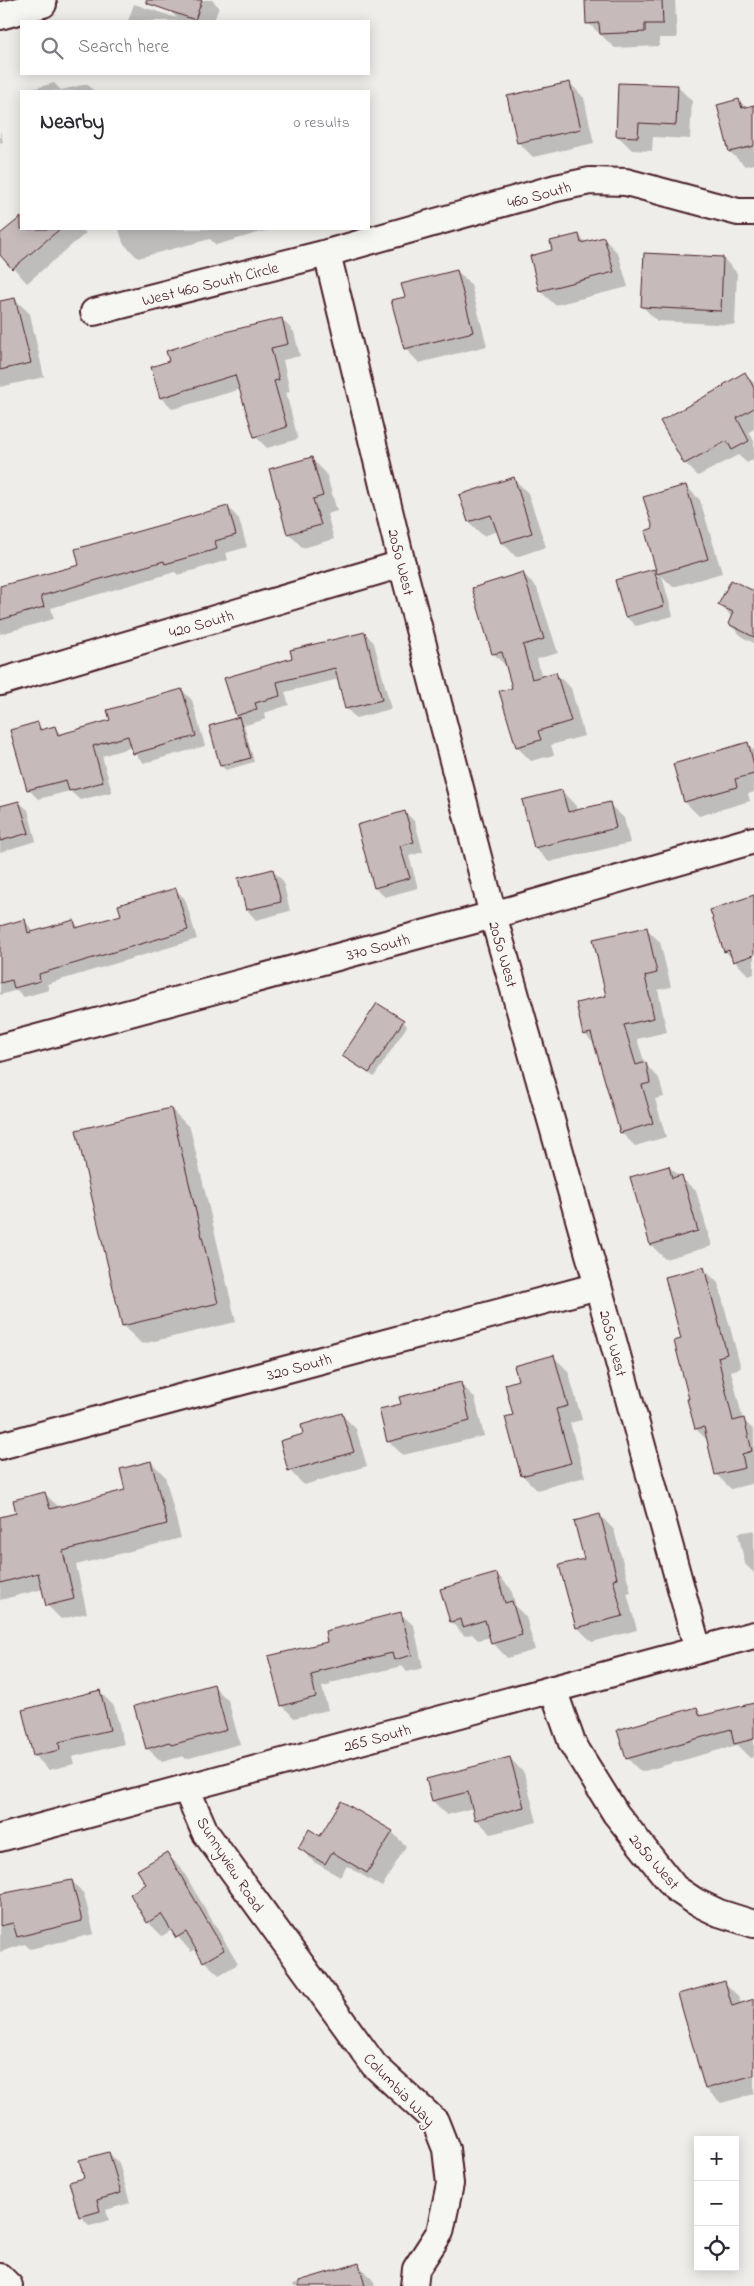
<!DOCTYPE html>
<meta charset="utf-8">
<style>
body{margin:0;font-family:"Indie Flower",sans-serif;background:#f2f2f3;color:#2b2b33}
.controls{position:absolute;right:15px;bottom:15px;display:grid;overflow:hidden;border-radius:0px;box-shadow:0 2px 12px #0003}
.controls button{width:45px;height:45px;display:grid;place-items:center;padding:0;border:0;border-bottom:1px solid #e1e1e2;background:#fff;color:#2b2b33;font:25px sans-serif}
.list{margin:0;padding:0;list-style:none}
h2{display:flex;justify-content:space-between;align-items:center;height:65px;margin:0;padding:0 20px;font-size:21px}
h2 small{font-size:16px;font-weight:400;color:#7c7c81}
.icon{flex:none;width:28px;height:28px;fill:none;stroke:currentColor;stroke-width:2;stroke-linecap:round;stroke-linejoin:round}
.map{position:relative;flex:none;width:754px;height:2286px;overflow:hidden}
.search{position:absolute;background:#fff;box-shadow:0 2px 12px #0003;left:20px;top:20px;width:350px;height:55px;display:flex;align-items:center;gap:12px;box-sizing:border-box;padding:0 18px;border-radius:0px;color:#7c7c81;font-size:19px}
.panel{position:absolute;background:#fff;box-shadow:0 2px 12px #0003;left:20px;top:90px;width:350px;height:140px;border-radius:0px}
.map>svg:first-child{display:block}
.shadow{fill:#0003}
.building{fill:#c6babb;stroke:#4a1f2b}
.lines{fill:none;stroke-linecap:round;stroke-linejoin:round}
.street-casing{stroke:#4a1f2b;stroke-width:30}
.street{stroke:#f6f6f2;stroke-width:26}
.labels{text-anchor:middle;stroke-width:4;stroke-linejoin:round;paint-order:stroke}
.street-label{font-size:16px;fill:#4a1f2b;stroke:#f6f6f2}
</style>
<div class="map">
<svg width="754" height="2286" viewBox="0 0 754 2286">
<rect width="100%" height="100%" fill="#efedea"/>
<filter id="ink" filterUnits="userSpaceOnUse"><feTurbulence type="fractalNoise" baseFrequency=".02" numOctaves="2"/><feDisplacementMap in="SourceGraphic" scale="10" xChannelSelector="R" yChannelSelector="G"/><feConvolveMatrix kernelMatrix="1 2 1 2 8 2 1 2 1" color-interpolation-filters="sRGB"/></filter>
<g filter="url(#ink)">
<!-- shadow -->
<g class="shadow">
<polygon points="173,0 212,0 219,7 214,21 128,21 134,4 177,18 169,10"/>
<polygon points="587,0 675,0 677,38 659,38 659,46 615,48 588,23"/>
<polygon points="54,83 61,90 87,84 94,91 24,91"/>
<polygon points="570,83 584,98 594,143 533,157 518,142"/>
<polygon points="677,86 692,101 690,139 653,137 652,151 632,150 617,135"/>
<polygon points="739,101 747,108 754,106 754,164 745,166 730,152 718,106"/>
<polygon points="0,131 3,142 0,143"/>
<polygon points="21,218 21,229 82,229 86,233 27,283 0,253 0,236"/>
<polygon points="119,229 272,229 216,245 210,239 138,258 123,243"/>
<polygon points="579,235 586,243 604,239 618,253 628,287 555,305 540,291 554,251"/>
<polygon points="723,258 737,273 735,325 657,321 643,307"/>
<polygon points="457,271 471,285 487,346 419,363 405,348 406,297"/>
<polygon points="15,299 30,314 44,377 0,387 0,303"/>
<polygon points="282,319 294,332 300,356 283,360 290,392 286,393 298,439 267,448 255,436 241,389 173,409 161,397"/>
<polygon points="744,373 754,383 754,429 749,432 754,441 754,459 747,463 738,455 698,476 685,463 726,387"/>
<polygon points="311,458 326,473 337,511 327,514 334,539 303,548 289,534 270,470"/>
<polygon points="514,479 528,493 546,547 516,557 502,542 498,531 483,536 469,522"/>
<polygon points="686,486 700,500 722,573 673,587 662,576 673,616 636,626 626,617 653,571 659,577 646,531 654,529"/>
<polygon points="228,507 239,519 247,547 226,553 228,560 178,575 175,572 51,608 54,619 0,634 0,587 81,566"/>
<polygon points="523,573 537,588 558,653 537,659 542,678 556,674 571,688 584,736 551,745 554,755 531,761 517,747 514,689 508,668 494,654 473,588"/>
<polygon points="754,593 754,643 744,638 729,624 732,617 720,605"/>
<polygon points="365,633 374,643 391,709 356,718 346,708 339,679 285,692 289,705 264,713 266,719 246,725 243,721 254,762 226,770 221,766 210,727 240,718 237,715 293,659"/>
<polygon points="182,690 192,700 205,746 144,763 134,753 132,747 102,756 112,792 80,800 70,791 38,799 28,789 37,724 44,731 55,728 62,735 111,721"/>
<polygon points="747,743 754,750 754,792 748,794 750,801 699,816 685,802 674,765"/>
<polygon points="562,791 576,806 577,811 609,804 624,818 630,843 549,862 535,848"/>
<polygon points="19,802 28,810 36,841 0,852 0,805 1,807"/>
<polygon points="405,812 415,822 423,852 409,856 418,888 385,897 375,888"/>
<polygon points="273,871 283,881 290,911 256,920 247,910 239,879"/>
<polygon points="176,890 185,899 197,939 47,984 49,990 24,997 17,990 0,995 0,927 24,920 34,932 74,922 80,928 122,916"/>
<polygon points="754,897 754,974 749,976 725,951"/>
<polygon points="646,928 660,942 671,987 658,990 667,1032 637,1039 645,1064 659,1078 664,1097 655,1099 666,1137 635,1146 621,1132 596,1046 585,1034"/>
<polygon points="403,1021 407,1026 374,1077 344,1056"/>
<polygon points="171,1109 190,1128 236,1322 142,1344 123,1326"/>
<polygon points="669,1167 696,1191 712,1246 665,1259 651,1245"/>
<polygon points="703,1268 718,1283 741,1368 731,1371 743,1420 754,1430 754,1483 731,1489 716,1474 708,1441 696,1429 683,1340"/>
<polygon points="554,1357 568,1371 582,1420 570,1423 585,1477 537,1490 523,1476 507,1418 515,1416 519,1381"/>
<polygon points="460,1383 475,1398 484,1436 403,1455 388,1441 403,1405"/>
<polygon points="342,1415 356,1429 367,1466 304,1485 289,1470 304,1435"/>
<polygon points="151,1462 165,1476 181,1538 76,1565 87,1613 61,1619 47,1605 43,1589 0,1600 0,1518 18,1514 45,1494 60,1508 127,1491"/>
<polygon points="600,1515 614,1530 631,1592 627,1593 637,1630 592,1642 578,1628 561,1566 585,1559"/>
<polygon points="754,1530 754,1573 745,1564 738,1533"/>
<polygon points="497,1574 511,1589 516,1607 526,1617 535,1650 507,1658 493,1643 491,1637 478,1640 472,1634 465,1636 451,1622"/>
<polygon points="401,1614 414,1626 423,1668 407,1672 402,1666 330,1683 331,1685 322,1687 328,1710 294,1718 282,1705 329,1643"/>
<polygon points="213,1686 228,1700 240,1744 186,1759 183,1756 162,1762 147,1748"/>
<polygon points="100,1692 114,1706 124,1744 72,1757 74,1764 49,1770 35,1756"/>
<polygon points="754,1704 754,1757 750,1758 737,1745 641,1772 627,1758 697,1709 705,1717"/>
<polygon points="510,1758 524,1773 537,1822 491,1834 476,1819 473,1808 447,1815 433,1801"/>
<polygon points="392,1832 406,1846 382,1887 347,1866 340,1877 314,1862 299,1848 320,1837"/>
<polygon points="167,1854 181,1868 238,1964 219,1975 204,1961 197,1949 191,1952 172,1930 162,1936 148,1922 147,1884"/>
<polygon points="72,1881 84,1894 94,1934 30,1949 25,1944 0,1952 0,1896"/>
<polygon points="724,1982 739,1997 741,2004 754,2001 754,2094 721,2103 706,2089"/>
<polygon points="109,2153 119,2163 130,2203 106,2210 109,2220 90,2226 80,2216 86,2178"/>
<polygon points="358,2265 373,2279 375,2286 294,2286 293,2284"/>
</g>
<!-- building -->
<g class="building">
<polygon points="146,0 202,0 195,20 146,3"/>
<polygon points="585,0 662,0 663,24 645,24 645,32 600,34 599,23 586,24"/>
<polygon points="570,82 581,129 517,143 507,96"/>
<polygon points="618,83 678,85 676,125 639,123 638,137 616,136"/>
<polygon points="739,99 742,108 754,105 754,146 729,152 717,105"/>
<polygon points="21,217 21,229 60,229 12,269 0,255 0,234"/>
<polygon points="579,234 581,243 604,237 614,272 539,291 530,256 552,250 550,241"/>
<polygon points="644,253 723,257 721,311 641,307"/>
<polygon points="457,270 473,332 404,349 391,300 405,297 401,284"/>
<polygon points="15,298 31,363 0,370 0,301"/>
<polygon points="282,318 288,344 271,348 279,380 274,381 287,427 254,437 235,375 160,398 151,367 169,361 166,351 225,332"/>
<polygon points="745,372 754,388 754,408 737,418 749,441 732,450 727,441 684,464 660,421 724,386 723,385"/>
<polygon points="312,457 323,496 313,499 321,525 287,534 269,469"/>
<polygon points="514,477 532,533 501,543 491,515 468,522 459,495"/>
<polygon points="686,485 708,559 657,574 645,531 653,528 643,497"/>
<polygon points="228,506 236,535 215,541 217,549 165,564 164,561 41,596 44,607 0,620 0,586 79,565 75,549"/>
<polygon points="654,569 664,606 625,617 615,580"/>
<polygon points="523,572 544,639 523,645 532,679 556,672 571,721 538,731 541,740 516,747 499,691 512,688 502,652 492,654 472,588"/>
<polygon points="731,580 754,591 754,637 728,624 733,612 718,605"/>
<polygon points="365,632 382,700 345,709 335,668 277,682 280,696 255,703 257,709 236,716 224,678 292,658 290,650"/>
<polygon points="182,689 196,736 133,754 128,736 93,746 103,782 69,791 66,780 27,790 10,730 38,722 40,730 55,726 58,735 110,720 107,710"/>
<polygon points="239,717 251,758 220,766 209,726"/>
<polygon points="748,742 754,765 754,774 735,779 737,787 684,802 673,764"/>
<polygon points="562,790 568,812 610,802 616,828 534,848 522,800"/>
<polygon points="19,801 29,833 0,841 0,806"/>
<polygon points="405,811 414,842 400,846 410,878 374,888 357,825"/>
<polygon points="273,869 281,902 246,910 238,878"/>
<polygon points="176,888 188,930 39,974 40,981 14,988 12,980 0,983 0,926 25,919 28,933 74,920 76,928 121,915 118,905"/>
<polygon points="754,895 754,955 733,962 729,950 724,952 710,910"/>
<polygon points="647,927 657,973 645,976 654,1018 624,1025 636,1065 646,1062 650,1083 642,1085 653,1123 620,1133 591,1033 583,1035 576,1003 606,996 593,939"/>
<polygon points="377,1003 404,1020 369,1073 342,1056"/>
<polygon points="171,1108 218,1303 122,1326 76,1130"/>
<polygon points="669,1166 672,1178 682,1175 698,1231 650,1245 630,1177"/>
<polygon points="704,1267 727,1354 718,1357 733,1421 744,1418 752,1451 742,1454 745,1468 715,1475 704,1427 695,1429 687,1399 689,1399 674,1341 681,1339 665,1277"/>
<polygon points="554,1355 568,1406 556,1409 571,1463 521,1476 505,1417 513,1415 505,1384 518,1380 514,1366"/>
<polygon points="461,1382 470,1421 387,1442 379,1409 401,1404 399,1397"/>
<polygon points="342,1413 354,1452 288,1471 280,1441 303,1434 301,1425"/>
<polygon points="151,1461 167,1524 63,1551 74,1599 46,1606 38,1573 0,1583 0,1517 16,1513 13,1500 45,1492 50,1509 125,1490 120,1469"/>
<polygon points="600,1514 617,1578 613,1579 623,1616 576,1628 559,1565 584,1559 574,1521"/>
<polygon points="497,1573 505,1603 512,1601 522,1635 491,1644 485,1620 463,1627 461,1619 450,1622 440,1589"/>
<polygon points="401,1612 412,1655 394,1660 392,1653 318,1671 319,1673 311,1675 316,1697 281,1706 268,1656 327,1642 325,1631"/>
<polygon points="214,1684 227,1730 171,1745 169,1742 146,1749 134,1706"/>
<polygon points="100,1690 110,1730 59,1742 60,1750 33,1756 22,1710"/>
<polygon points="754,1703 754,1739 734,1744 731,1729 626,1759 617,1730 697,1707 700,1716"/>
<polygon points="510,1757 524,1807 475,1820 468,1792 432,1801 426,1779"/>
<polygon points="341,1801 393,1831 367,1873 332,1852 325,1864 298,1848 309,1829 320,1836"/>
<polygon points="167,1852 224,1950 203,1962 186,1932 176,1938 161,1914 147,1923 130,1894 146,1884 137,1870"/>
<polygon points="72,1880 82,1921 17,1937 13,1923 0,1926 0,1894"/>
<polygon points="725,1981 732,2006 754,1999 754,2075 705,2089 678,1994"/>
<polygon points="109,2152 121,2193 97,2200 100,2211 79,2217 69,2182 84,2178 79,2160"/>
<polygon points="359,2263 365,2286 299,2286 299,2281"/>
</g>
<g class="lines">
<!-- street casing -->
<g class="street-casing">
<g id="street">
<polyline points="0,16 43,4"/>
<polyline points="327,253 402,564 493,915 598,1286 698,1650"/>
<polyline points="94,312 327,253 556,188 590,181 626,182 738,212 754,212"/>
<polyline points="0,682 402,564"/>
<polyline points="0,1048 493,915 754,840"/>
<polyline points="0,1446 598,1286"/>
<polyline points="553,1689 572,1743 616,1814 675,1888 696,1902 719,1913 754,1924"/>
<polyline points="186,1788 205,1832 374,2065 435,2121 446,2149 450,2184 440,2232 416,2269 414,2286"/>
<polyline points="0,1838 754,1635"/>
<polyline points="0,2277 9,2286"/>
</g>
</g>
<!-- street -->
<use href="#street" class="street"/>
</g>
</g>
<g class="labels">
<!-- street labels -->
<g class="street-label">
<text transform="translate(539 194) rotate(-15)" y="6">460 South</text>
<text transform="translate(210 283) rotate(-14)" y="6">West 460 South Circle</text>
<text transform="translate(402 562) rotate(76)" y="6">2050 West</text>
<text transform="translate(201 623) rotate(-16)" y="6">420 South</text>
<text transform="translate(378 946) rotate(-15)" y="6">370 South</text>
<text transform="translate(504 954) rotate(74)" y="6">2050 West</text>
<text transform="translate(614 1343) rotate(75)" y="6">2050 West</text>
<text transform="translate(299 1366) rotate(-15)" y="6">320 South</text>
<text transform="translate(377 1737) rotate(-15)" y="6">265 South</text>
<text transform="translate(655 1861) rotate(49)" y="6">2050 West</text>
<text transform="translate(231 1864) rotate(57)" y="6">Sunnyview Road</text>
<text transform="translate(400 2089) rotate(46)" y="6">Columbia Way</text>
</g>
</g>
</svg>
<div class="controls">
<button>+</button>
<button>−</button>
<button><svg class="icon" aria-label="locate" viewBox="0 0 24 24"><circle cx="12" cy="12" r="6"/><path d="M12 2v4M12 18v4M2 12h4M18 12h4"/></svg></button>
</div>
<div class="search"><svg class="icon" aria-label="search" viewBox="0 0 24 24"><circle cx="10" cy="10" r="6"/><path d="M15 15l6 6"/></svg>Search here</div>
<section class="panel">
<h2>Nearby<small>0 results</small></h2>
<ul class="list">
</ul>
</section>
</div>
